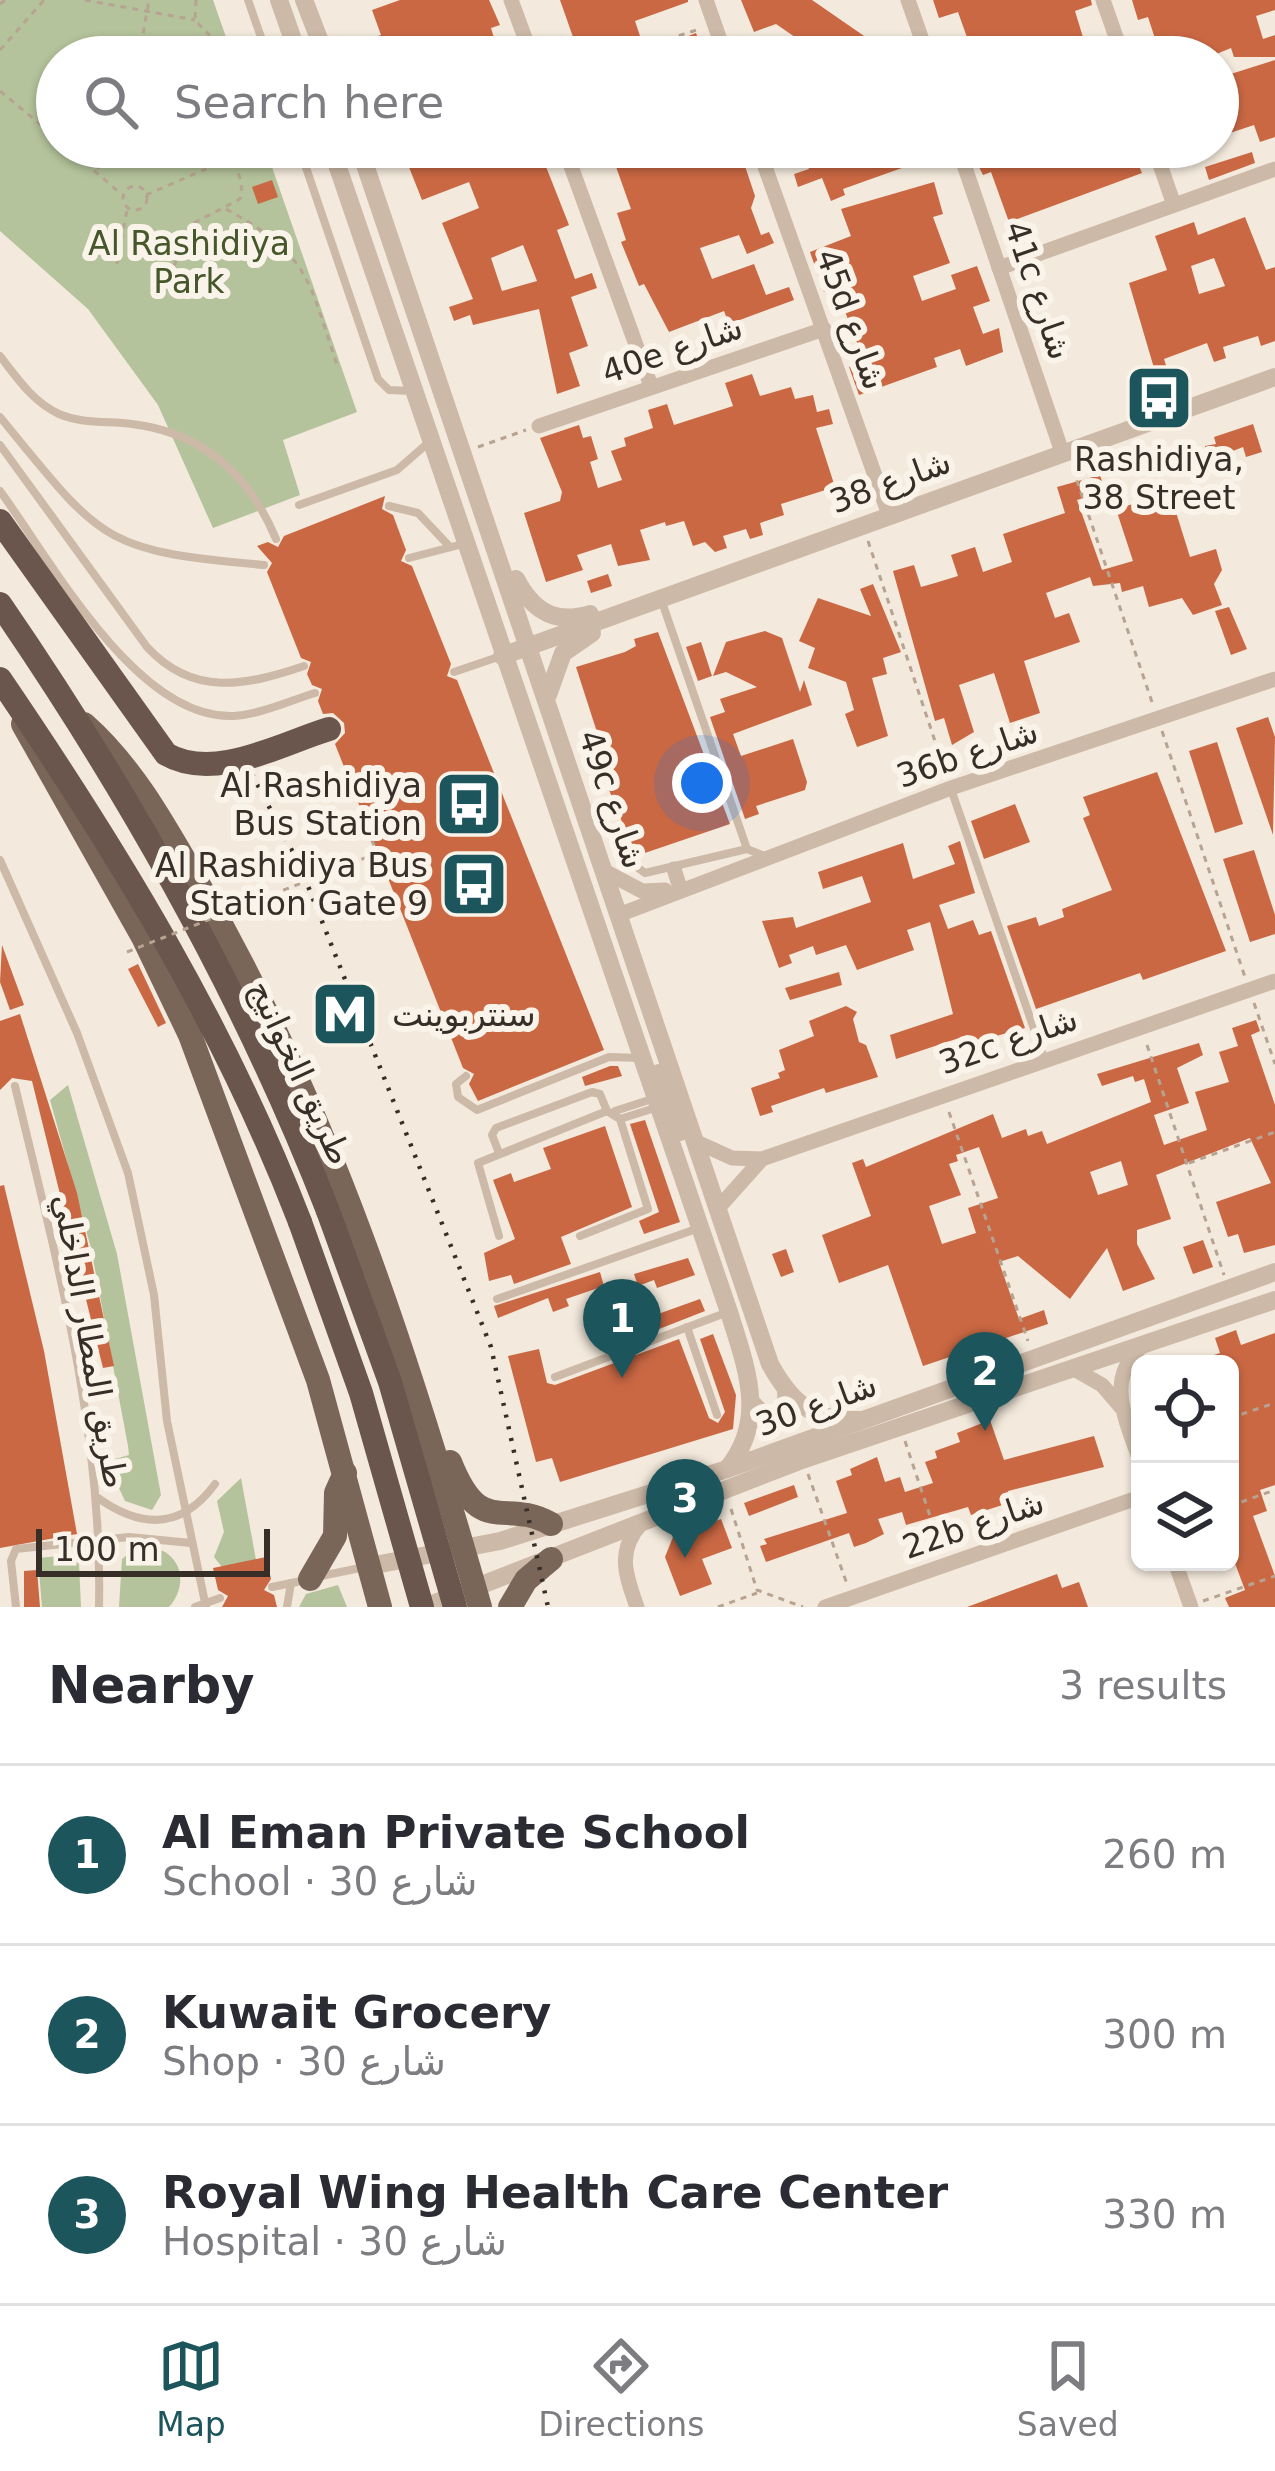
<!DOCTYPE html>
<meta charset="utf-8">
<style>
body{margin:0;font-family:"DejaVu Sans",Vazirmatn,sans-serif;background:#f7f7f7;color:#2b2b33}
.controls{position:absolute;right:36px;bottom:36px;display:grid;overflow:hidden;border-radius:18px;box-shadow:0 3px 9px #0004}
.controls button{width:108px;height:108px;display:grid;place-items:center;padding:0;border:0;border-bottom:3px solid #e1e1e2;background:#fff;color:#2b2b33;font:60px sans-serif}
.scale{position:absolute;left:36px;bottom:30px;width:234px;box-sizing:border-box;padding-left:12px;border:6px solid #382e28;border-top:0;font-size:33px;line-height:42px;white-space:nowrap;color:#382e28;-webkit-text-stroke:9px #faf3e9;paint-order:stroke}
.you{position:absolute;left:702px;top:783px;width:42px;height:42px;margin:-30px;border:9px solid #fff;border-radius:50%;background:#1a73e8;box-shadow:0 0 0 18px #1a73e833}
.badge{display:grid;place-items:center;width:78px;height:78px;border-radius:50%;background:#1c555b;color:#fff;font-size:39px;font-weight:700}
.pin{position:absolute;translate:-50% -99px;filter:drop-shadow(0 3px 6px #0008)}
.pin::after{content:'';position:absolute;top:63px;width:42px;height:36px;background:inherit;clip-path:polygon(0 0,100% 0,50% 100%)}
.list{margin:0;padding:0;list-style:none}
h2{display:flex;justify-content:space-between;align-items:center;height:156px;margin:0;padding:0 48px;font-size:51px}
h2 small{font-size:39px;font-weight:400;color:#7c7c81}
.list li{display:grid;grid-template-columns:78px 1fr auto;gap:36px;align-items:center;box-sizing:border-box;height:180px;padding:0 48px;border-top:3px solid #e1e1e2}
.list b{display:block;font-size:45px;white-space:nowrap}
.list p{margin:0;font-size:39px;white-space:nowrap;color:#7c7c81}
.list em{font-size:39px;font-style:normal;color:#7c7c81}
.icon{flex:none;width:66px;height:66px;fill:none;stroke:currentColor;stroke-width:2;stroke-linecap:round;stroke-linejoin:round}
.map{position:relative;flex:none;width:1275px;height:1607px;overflow:hidden}
.search{position:absolute;background:#fff;box-shadow:0 3px 9px #0004;left:36px;right:36px;top:36px;height:132px;display:flex;align-items:center;gap:30px;box-sizing:border-box;padding:0 42px;border-radius:66px;color:#7c7c81;font-size:45px}
.sheet{height:696px;background:#fff}
nav{display:flex;justify-content:space-around;align-items:center;box-sizing:border-box;height:168px;border-top:3px solid #e1e1e2;background:#fff;font-size:33px;color:#7c7c81}
nav a{display:grid;justify-items:center;gap:6px}
nav .on{color:#1c555b}
.map>svg:first-child{display:block}
.green{fill:#b4c39b}
.building{fill:#ca6843;fill-rule:evenodd}
.lines{fill:none;stroke-linecap:round;stroke-linejoin:round}
.path{stroke:#b7a391;stroke-width:3;stroke-dasharray:6 6;stroke-linecap:butt}
.service{stroke:#ccb9a7;stroke-width:8}
.minor{stroke:#ccb9a7;stroke-width:15}
.tertiary{stroke:#ccb9a7;stroke-width:18}
.primary{stroke:#7a6559;stroke-width:24}
.trunk{stroke:#6a564c;stroke-width:24}
.rail{stroke:#382e28;stroke-width:4.5;stroke-dasharray:3 9;stroke-linecap:butt}
.path-bridge{stroke:#b7a391;stroke-width:3;stroke-dasharray:6 6;stroke-linecap:butt}
.trunk-bridge{stroke:#6a564c;stroke-width:24}
.labels{text-anchor:middle;stroke-width:12;stroke-linejoin:round;paint-order:stroke}
.park-label{font-size:33px;fill:#45572b;stroke:#faf3e9}
.street-label{font-size:33px;fill:#382e28;stroke:#faf3e9}
.poi-label{font-size:33px;fill:#382e28;stroke:#faf3e9;text-anchor:end}
</style>
<div class="map">
<svg width="1275" height="1607" viewBox="0 0 1275 1607">
<rect width="100%" height="100%" fill="#f3e9dc"/>
<!-- green -->
<g class="green">
<polygon points="0,0 213,0 233,57 57,57 57,147 265,147 357,412 283,440 300,495 213,528 158,405 88,309 0,231"/>
<polygon points="68,1085 117,1254 161,1495 152,1510 125,1501 113,1475 115,1459 129,1455 128,1446 91,1248 50,1100"/>
<polygon points="241,1478 256,1560 222,1567 214,1557 224,1532 217,1501"/>
<path d="M156 1548C184 1557 187 1587 169 1607H119L122 1559 133 1550Z"/>
<polygon points="70,1555 79,1563 81,1607 42,1607 38,1558"/>
<polygon points="338,1585 347,1607 299,1607 306,1594"/>
</g>
<!-- building -->
<g class="building">
<polygon points="400,0 489,0 500,25 491,28 500,57 360,57 355,43 381,35 372,10"/>
<polygon points="560,0 688,0 688,2 635,21 640,36 625,41 631,57 580,57"/>
<polygon points="741,0 812,0 867,38 853,57 824,57 776,24 754,32"/>
<polygon points="933,0 1091,0 1092,5 1075,11 1089,57 974,57 958,12 939,18"/>
<polygon points="1132,0 1275,0 1275,10 1256,16 1263,39 1275,35 1275,57 1234,57 1231,48 1209,57 1161,57 1148,17 1138,20"/>
<polygon points="696,33 705,57 656,57 678,47 676,41"/>
<polygon points="1275,60 1275,137 1260,142 1254,125 1218,137 1218,78"/>
<path d="M401 147H446L455 168 480 158 477 147H513L520 168 543 159 569 225 557 230 575 279 592 273 597 288 571 297 588 346 569 353 580 386 557 394 539 309 473 325 470 315 454 321 449 307 473 299 442 223 479 208 469 182 422 200ZM523 245 537 281 502 291 491 258Z"/>
<polygon points="609,147 746,147 749,158 743,160 755,196 751,208 761,235 769,232 774,243 747,254 739,235 700,248 712,279 754,264 766,295 789,287 794,300 729,324 724,311 669,332 644,284 639,286 621,242 626,240 617,213 631,209"/>
<polygon points="817,147 910,147 916,163 843,189 845,195 831,201 822,178 798,187 794,174 809,169 803,152"/>
<polygon points="1040,147 1131,147 1142,173 1009,222 991,172 983,175 976,161 1009,148 1013,157"/>
<polygon points="1252,152 1255,163 1209,180 1205,167"/>
<polygon points="272,180 278,197 258,204 252,187"/>
<polygon points="934,182 943,214 933,217 950,263 913,276 922,301 956,289 951,275 977,266 990,301 973,307 983,334 999,328 1003,352 966,366 960,349 934,358 937,367 859,395 849,367 864,361 836,288 824,292 810,252 851,236 841,209"/>
<path d="M1245 217 1266 270 1275 267V341L1261 346 1258 336 1223 347 1226 358 1214 362 1207 343 1164 359 1171 381 1159 385 1129 283 1167 270 1155 236 1194 222 1198 235ZM1214 258 1225 286 1199 294 1191 266Z"/>
<polygon points="752,374 760,396 791,387 795,399 813,395 817,412 829,409 833,424 816,428 835,487 781,504 784,515 760,523 763,535 750,539 746,529 723,536 727,548 715,552 705,542 693,546 684,521 666,526 665,522 640,530 650,560 618,566 611,544 577,555 583,570 546,582 524,513 560,501 562,492 540,438 579,425 583,438 591,436 598,459 590,462 598,488 622,480 611,451 626,446 624,438 653,428 648,410 667,404 674,425 733,406 725,383"/>
<polygon points="1253,424 1262,452 1246,457 1243,447 1208,461 1205,446 1216,444 1214,437"/>
<polygon points="1100,475 1105,491 1077,500 1102,570 1133,561 1116,509 1170,493 1190,557 1216,549 1222,570 1214,584 1222,605 1193,615 1182,598 1149,607 1143,586 1122,592 1120,583 1093,586 1090,577 1046,593 1055,618 1069,613 1080,642 1024,661 1040,713 1010,723 994,673 959,685 974,732 952,745 944,718 935,721 893,571 914,565 921,587 935,583 958,576 951,555 975,547 983,572 1012,562 1003,534 1065,513 1057,487"/>
<polygon points="385,496 382,509 393,515 406,550 401,561 412,566 451,664 447,676 457,680 604,1050 478,1101 469,1084 474,1074 463,1068 335,744 345,733 344,723 333,713 323,714 318,701 322,689 312,685 307,674 311,662 301,658 267,572 272,563 257,546 268,542 278,547 284,536"/>
<polygon points="608,574 612,586 591,593 587,581"/>
<polygon points="873,584 901,652 883,658 887,674 872,678 888,736 857,747 845,714 854,710 846,682 808,668 815,648 799,641 818,598 871,616 860,589"/>
<polygon points="1229,607 1247,649 1231,655 1215,611"/>
<polygon points="765,631 782,638 800,692 804,680 812,705 733,734 741,756 793,739 807,782 805,790 756,806 759,814 745,819 710,717 725,712 720,699 757,687 726,672 713,676 726,642"/>
<polygon points="658,632 730,824 636,856 598,763 606,760 576,667 625,652 636,646 634,639"/>
<polygon points="701,642 712,676 698,681 686,647"/>
<polygon points="1268,717 1275,737 1273,835 1236,728"/>
<polygon points="1217,742 1243,824 1215,833 1189,751"/>
<polygon points="1157,772 1226,951 1143,980 1140,973 1036,1009 1007,926 1036,917 1039,926 1064,917 1062,909 1112,890 1083,818 1090,815 1083,797"/>
<polygon points="1015,804 1030,842 984,859 971,821"/>
<polygon points="960,841 975,893 939,905 948,929 973,920 979,935 991,931 1025,1028 971,1043 968,1035 896,1059 890,1035 953,1014 930,922 907,930 914,950 857,970 846,945 816,955 813,946 789,955 792,963 779,968 762,921 793,917 796,928 871,902 862,876 823,889 818,872 903,843 913,879 955,864 948,846"/>
<polygon points="1254,850 1275,915 1275,934 1250,942 1223,859"/>
<polygon points="2,945 24,1005 10,1010 0,982"/>
<polygon points="138,964 166,1023 158,1027 128,969"/>
<polygon points="839,972 842,985 790,1000 785,988"/>
<polygon points="846,1006 857,1012 853,1019 859,1042 866,1045 878,1077 826,1093 824,1088 771,1106 773,1112 760,1116 751,1088 780,1078 778,1073 785,1070 779,1050 814,1036 809,1021"/>
<polygon points="20,1014 77,1193 114,1366 103,1368 32,1081 12,1078 0,1090 0,1021"/>
<path d="M1256 1020 1260 1031 1251 1035 1275 1105V1245L1244 1253 1238 1234 1228 1237 1216 1202 1271 1183 1250 1138 1156 1175 1171 1219 1137 1230V1244L1155 1279 1123 1291 1107 1248 1070 1299 1018 1256 999 1262 1019 1319 1044 1310 1048 1324 1030 1330 923 1366 888 1265 839 1283 822 1235 871 1216 852 1163 863 1159 866 1167 993 1114 1002 1138 1026 1129 1028 1136 1042 1131 1047 1144 1151 1102 1144 1079 1135 1082 1133 1076 1102 1086 1097 1074 1199 1043 1203 1055 1177 1068 1189 1103 1154 1115 1164 1145 1207 1130 1195 1092 1229 1082 1219 1052 1238 1046 1232 1028ZM979 1147 998 1198 968 1208 976 1233 942 1244 929 1206 961 1195 949 1164 958 1161 956 1155ZM1121 1161 1128 1185 1098 1195 1090 1172Z"/>
<polygon points="610,1066 618,1066 622,1076 585,1086 582,1077"/>
<polygon points="645,1120 680,1222 644,1234 639,1221 659,1212 630,1124"/>
<polygon points="605,1126 632,1207 561,1237 571,1264 514,1284 511,1275 489,1281 484,1253 515,1239 493,1180 511,1173 514,1182 551,1169 543,1148"/>
<polygon points="4,1185 44,1351 77,1534 0,1548 0,1186"/>
<polygon points="1203,1240 1213,1267 1193,1274 1183,1247"/>
<polygon points="786,1249 794,1272 781,1277 772,1254"/>
<polygon points="688,1258 695,1275 657,1288 654,1280 638,1286 634,1274"/>
<polygon points="600,1272 604,1286 566,1299 569,1306 553,1312 548,1298 498,1318 494,1306"/>
<polygon points="629,1292 638,1313 610,1325 601,1304"/>
<polygon points="700,1299 705,1311 649,1333 644,1319"/>
<polygon points="1236,1330 1241,1345 1275,1333 1275,1485 1260,1490 1267,1511 1253,1516 1275,1576 1275,1607 1229,1607 1225,1598 1245,1590 1230,1550 1230,1364 1195,1361 1220,1353 1215,1338"/>
<polygon points="713,1334 736,1395 733,1429 560,1482 552,1458 536,1462 508,1356 539,1349 547,1383 555,1385 679,1339 709,1418 718,1423 725,1412 700,1339"/>
<polygon points="990,1420 1004,1460 1094,1436 1104,1467 1008,1491 1012,1502 971,1515 968,1507 906,1525 902,1512 878,1519 884,1534 866,1543 854,1547 849,1533 766,1562 760,1546 767,1544 764,1539 847,1513 836,1481 852,1475 850,1469 877,1457 885,1482 900,1477 905,1492 933,1483 925,1462 937,1458 935,1451 960,1442 957,1433"/>
<polygon points="794,1485 798,1497 749,1516 744,1503"/>
<polygon points="721,1519 732,1548 702,1559 712,1584 680,1596 665,1557 673,1537"/>
<polygon points="266,1557 271,1579 264,1590 274,1595 277,1607 222,1607 228,1596 218,1590 213,1568"/>
<polygon points="37,1570 40,1607 24,1607 24,1571"/>
<polygon points="1057,1574 1062,1588 1079,1582 1088,1607 967,1607"/>
</g>
<g class="lines">
<!-- path -->
<g class="path">
<polyline points="85,0 195,20"/>
<polyline points="196,0 195,20 213,39 215,57"/>
<polyline points="0,4 5,0"/>
<polyline points="0,50 44,0"/>
<polyline points="139,57 149,0"/>
<polyline points="610,57 700,29"/>
<polyline points="0,91 57,138"/>
<polyline points="67,147 120,193"/>
<polyline points="283,147 283,148"/>
<polyline points="97,169 114,147"/>
<circle cx="135" cy="198" r="12"/>
<polyline points="146,195 257,147"/>
<path d="M226 209C310 255 308 279 337 365"/>
<polyline points="117,264 127,210"/>
<polyline points="174,266 192,224 240,199 242,184 229,147"/>
<polyline points="478,447 526,430"/>
<polyline points="1073,469 1153,705"/>
<polyline points="868,541 945,771"/>
<polyline points="1162,731 1245,977"/>
<polyline points="347,829 363,823 378,853"/>
<polyline points="1254,1003 1275,1064"/>
<polyline points="1147,1045 1224,1275"/>
<polyline points="949,1112 1028,1341"/>
<polyline points="1189,1163 1275,1132"/>
<polyline points="1230,1418 1275,1403"/>
<polyline points="905,1441 942,1552"/>
<polyline points="808,1474 847,1584"/>
<polyline points="1230,1506 1275,1490"/>
<polyline points="731,1509 757,1590 803,1607"/>
<polyline points="1203,1601 1275,1576"/>
<polyline points="718,1607 757,1593"/>
</g>
<!-- service -->
<g class="service">
<polyline points="248,0 268,57"/>
<polyline points="299,147 378,379 389,390 412,391"/>
<path d="M0 356C17 378 33 402 59 414 82 424 108 421 132 424 203 433 249 474 276 539"/>
<path d="M0 417C102 541 100 551 264 565"/>
<path d="M0 445 147 647C193 697 246 686 304 666"/>
<path d="M0 491C51 560 137 721 234 716 261 714 289 701 315 693"/>
<polyline points="299,505 397,470 428,443"/>
<polyline points="389,506 418,513 450,547"/>
<polyline points="409,558 463,544"/>
<polyline points="662,602 747,849"/>
<polyline points="454,672 501,656"/>
<polyline points="951,789 1044,1058"/>
<polyline points="590,825 610,830 630,862 645,873 747,849 767,857"/>
<polyline points="0,860 77,1033 128,1173 154,1295 167,1421 206,1607"/>
<polyline points="466,1076 456,1084 458,1097 477,1110 609,1057 642,1058"/>
<path d="M15 1086C56 1258 103 1429 99 1607"/>
<polyline points="615,1111 652,1099"/>
<polyline points="620,1119 658,1107"/>
<polyline points="499,1153 492,1135 496,1128 592,1092 600,1094 607,1111 620,1119 648,1209 580,1236"/>
<polyline points="499,1236 478,1163 607,1111"/>
<polyline points="497,1299 699,1228"/>
<polyline points="687,1327 717,1415"/>
<polyline points="555,1377 728,1312"/>
<path d="M98 1498C142 1529 182 1529 215 1484"/>
<polyline points="321,1576 365,1567"/>
<polyline points="272,1587 306,1580"/>
<polyline points="16,1607 11,1561 16,1549 129,1537 191,1543"/>
<polyline points="195,1607 220,1598"/>
<polyline points="287,1607 291,1583"/>
</g>
<!-- minor -->
<g class="minor">
<polyline points="511,0 532,57"/>
<polyline points="706,0 726,57"/>
<polyline points="908,0 928,57"/>
<polyline points="1103,0 1123,57"/>
<polyline points="564,147 651,386"/>
<polyline points="758,147 888,512"/>
<polyline points="958,147 1062,452"/>
<polyline points="1154,147 1174,205"/>
<polyline points="999,268 1275,169"/>
<polyline points="539,426 824,329"/>
<polyline points="674,869 680,888"/>
<polyline points="606,872 642,891 665,890"/>
<polyline points="621,914 951,788 1275,679"/>
<polyline points="699,1143 732,1158 762,1159 1275,981"/>
<polyline points="720,1206 762,1159"/>
<polyline points="1074,1369 1102,1385 1121,1407"/>
<path d="M1140 1461C1126 1420 1103 1376 1145 1344"/>
<polyline points="1175,1562 1191,1607"/>
<path d="M637 1607C626 1576 616 1551 641 1524"/>
<polyline points="825,1607 1140,1497"/>
</g>
<!-- tertiary -->
<g class="tertiary">
<polyline points="279,0 299,57"/>
<polyline points="304,0 326,57"/>
<path d="M331 147 729 1312C746 1367 768 1420 727 1469"/>
<path d="M359 147 770 1364C792 1404 813 1421 859 1420"/>
<path d="M516 579C532 610 554 625 590 614"/>
<polyline points="502,656 1275,377"/>
<polyline points="548,695 563,653 592,633"/>
<polyline points="659,1073 680,1132"/>
<polyline points="751,1402 764,1416 777,1417 787,1408 786,1391"/>
<polyline points="370,1566 500,1541 727,1469 1275,1272"/>
<polyline points="425,1607 799,1461 1275,1300"/>
</g>
<!-- primary -->
<g class="primary">
<polyline points="23,724 143,937 190,1035 318,1380 380,1607"/>
<path d="M84 724C134 768 167 830 200 887 330 1112 409 1359 480 1607"/>
<path d="M450 1462C481 1540 504 1497 551 1524"/>
<polyline points="310,1579 335,1536 336,1493 345,1473"/>
<polyline points="510,1607 526,1580 551,1559"/>
</g>
<!-- trunk -->
<g class="trunk">
<path d="M0 521 166 754C214 782 280 744 329 729"/>
<path d="M0 604C129 792 245 998 328 1211"/>
<path d="M0 679C117 851 225 1027 300 1222"/>
</g>
<!-- rail -->
<g class="rail">
<polyline points="252,774 301,868"/>
<polyline points="304,876 491,1347 548,1607"/>
</g>
<!-- path-bridge -->
<polyline class="path-bridge" points="127,952 375,854"/>
<!-- trunk-bridge -->
<g class="trunk-bridge">
<polyline points="328,1211 390,1382 455,1607"/>
<polyline points="300,1222 361,1393 422,1607"/>
</g>
</g>
<!-- icons -->
<defs>
<g id="bus-square" transform="scale(3.45)"><rect x="-9" y="-9" width="18" height="18" rx="4" fill="#1c555b" stroke="#faf3e9"/><path d="M-5-6H5V4H4V6H2V4H-2V6H-4V4H-5ZM-3.5-4V0h7V-4ZM-3.5 1.2v1.5H-2V1.2ZM2 1.2v1.5H3.5V1.2Z" fill="#fff"/></g>
<g id="metro-square" transform="scale(3.45)"><rect x="-9" y="-9" width="18" height="18" rx="4" fill="#1c555b" stroke="#faf3e9"/><path d="M-5.5 5V-5H-3L0 0L3-5H5.5V5H3V-.5L0 4L-3-.5V5Z" fill="#fff"/></g>
</defs>
<g fill-rule="evenodd">
<use href="#bus-square" x="1159" y="398"/>
<use href="#bus-square" x="469" y="804"/>
<use href="#bus-square" x="474" y="884"/>
<use href="#metro-square" x="345" y="1014"/>
</g>
<g class="labels">
<!-- park labels -->
<g class="park-label">
<text x="189" y="255">Al Rashidiya<tspan x="189" dy="38">Park</tspan></text>
</g>
<!-- street labels -->
<g class="street-label">
<text transform="translate(1039 290) rotate(71)" y="12">41c شارع</text>
<text transform="translate(852 319) rotate(70)" y="12">45d شارع</text>
<text transform="translate(672 349) rotate(-19)" y="12">40e شارع</text>
<text transform="translate(890 481) rotate(-20)" y="12">شارع 38</text>
<text transform="translate(967 753) rotate(-19)" y="12">36b شارع</text>
<text transform="translate(613 799) rotate(71)" y="12">49c شارع</text>
<text transform="translate(1008 1040) rotate(-19)" y="12">32c شارع</text>
<text transform="translate(301 1072) rotate(65)" y="12">طريق الخوانيج</text>
<text transform="translate(91 1341) rotate(80)" y="12">طريق المطار الداخلي</text>
<text transform="translate(816 1404) rotate(-20)" y="12">شارع 30</text>
<text transform="translate(973 1524) rotate(-19)" y="12">22b شارع</text>
</g>
<!-- poi labels -->
<g class="poi-label">
<text x="1159" y="471" text-anchor="middle">Rashidiya,<tspan x="1159" dy="38">38 Street</tspan></text>
<text x="422" y="797">Al Rashidiya<tspan x="422" dy="38">Bus Station</tspan></text>
<text x="428" y="877">Al Rashidiya Bus<tspan x="428" dy="38">Station Gate 9</tspan></text>
<text x="392" y="1026" text-anchor="start">سنتربوينت</text>
</g>
</g>
</svg>
<div class="controls">
<button><svg class="icon" aria-label="locate" viewBox="0 0 24 24"><circle cx="12" cy="12" r="6"/><path d="M12 2v4M12 18v4M2 12h4M18 12h4"/></svg></button>
<button><svg class="icon" aria-label="layers" viewBox="0 0 24 24"><path d="M12 4l9 5-9 5-9-5zM3 14l9 5 9-5"/></svg></button>
</div>
<div class="scale">100 m</div>
<div class="you"></div>
<div class="pin badge" style="left:622px;top:1378px">1</div>
<div class="pin badge" style="left:985px;top:1431px">2</div>
<div class="pin badge" style="left:685px;top:1558px">3</div>
<div class="search"><svg class="icon" aria-label="search" viewBox="0 0 24 24"><circle cx="10" cy="10" r="6"/><path d="M15 15l6 6"/></svg>Search here</div>
</div>
<section class="sheet">
<h2>Nearby<small>3 results</small></h2>
<ul class="list">
<li><span class="badge">1</span><div><b>Al Eman Private School</b><p>School · شارع 30</p></div><em>260 m</em></li>
<li><span class="badge">2</span><div><b>Kuwait Grocery</b><p>Shop · شارع 30</p></div><em>300 m</em></li>
<li><span class="badge">3</span><div><b>Royal Wing Health Care Center</b><p>Hospital · شارع 30</p></div><em>330 m</em></li>
</ul>
</section>
<nav>
<a class="on"><svg class="icon" aria-label="map" viewBox="0 0 24 24"><path d="M3 6l6-2 6 2 6-2v14l-6 2-6-2-6 2zM9 4v14M15 6v14"/></svg>Map</a>
<a><svg class="icon" aria-label="directions" viewBox="0 0 24 24"><path d="M12 3l9 9-9 9-9-9zM9 14v-3h6M13 9l2 2-2 2"/></svg>Directions</a>
<a><svg class="icon" aria-label="saved" viewBox="0 0 24 24"><path d="M7 4h10v16l-5-4-5 4z"/></svg>Saved</a>
</nav>
